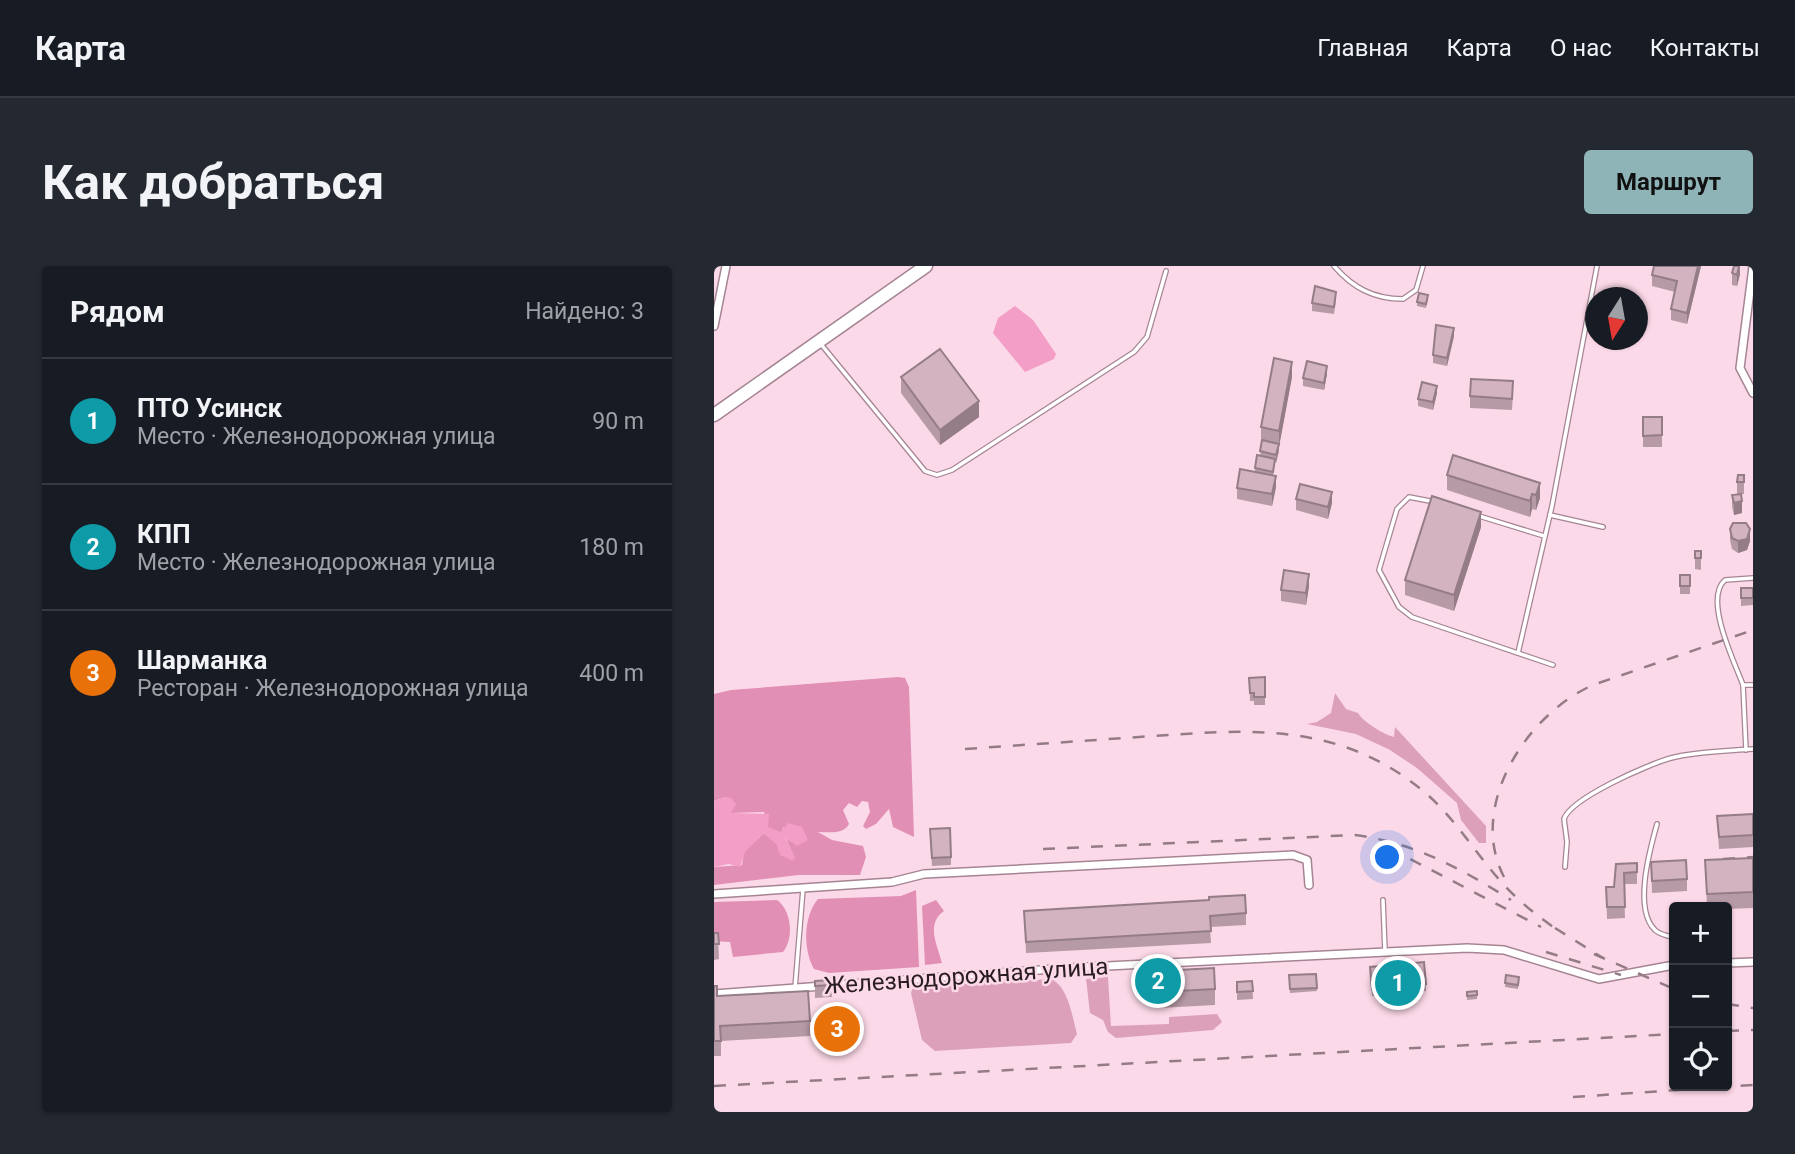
<!DOCTYPE html>
<html lang="ru">
<meta charset="utf-8">
<style>
body{margin:0;font-family:Roboto,sans-serif;background:#242831;color:#f1f3f6}
.controls{position:absolute;right:21px;bottom:21px;display:grid;overflow:hidden;border-radius:7px;box-shadow:0 2px 5px #0004}
.controls button{width:63px;height:63px;display:grid;place-items:center;padding:0;border:0;border-bottom:2px solid #363941;background:#171b24;color:#f1f3f6;font:35px sans-serif}
.compass{position:absolute;left:871px;top:21px;width:63px;height:63px;border-radius:50%;background:#171b24;box-shadow:0 2px 5px #0004;rotate:191deg}
.you{position:absolute;left:674px;top:592px;width:24px;height:24px;margin:-18px;border:5px solid #fff;border-radius:50%;background:#1a73e8;box-shadow:0 0 0 10px #1a73e833}
.badge{display:grid;place-items:center;width:46px;height:46px;border-radius:50%;background:#8fb4b7;color:#fff;font-size:23px;font-weight:700}
.pin{position:absolute;translate:-50% -50%;border:4px solid #fff;box-shadow:0 2px 7px #0006}
.list{margin:0;padding:0;list-style:none}
h2{display:flex;justify-content:space-between;align-items:center;height:91px;margin:0;padding:0 28px;font-size:30px}
h2 small{font-size:23px;font-weight:400;color:#9ea1a6}
.list li{display:grid;grid-template-columns:46px 1fr auto;gap:21px;align-items:center;box-sizing:border-box;height:126px;padding:0 28px;border-top:2px solid #363941}
.list b{display:block;font-size:26px;white-space:nowrap}
.list p{margin:0;font-size:23px;white-space:nowrap;color:#9ea1a6}
.list em{font-size:23px;font-style:normal;color:#9ea1a6}
.icon{flex:none;width:38px;height:38px;fill:none;stroke:currentColor;stroke-width:2;stroke-linecap:round;stroke-linejoin:round}
.map{position:relative;flex:none;width:1039px;height:846px;overflow:hidden;border-radius:7px}
header{display:flex;align-items:center;gap:42px;box-sizing:border-box;height:98px;padding:0 35px;background:#171b24;border-bottom:2px solid #363941}
header strong{font-size:33px}
nav{display:flex;gap:38px;margin-inline-start:auto;font-size:24px}
.intro{display:flex;align-items:center;justify-content:space-between;box-sizing:border-box;height:168px;padding:0 42px}
h1{margin:0;font-size:49px}
.button{padding:18px 32px;border-radius:7px;background:#8fb4b7;color:#111;font-size:24px;font-weight:700}
main{display:flex;gap:42px;padding:0 42px}
aside{flex:1;background:#171b24;border-radius:7px;box-shadow:0 2px 5px #0004}
.map>svg:first-child{display:block}
.green{fill:#dca0bb}
.forest{fill:#e28fb6}
.water{fill:#f39ec6}
.lines{fill:none;stroke-linecap:round;stroke-linejoin:round}
.lane-casing{stroke:#a58593;stroke-width:6}
.street-casing{stroke:#a58593;stroke-width:10}
.primary-casing{stroke:#a58593;stroke-width:15}
.lane{stroke:#fff;stroke-width:3.5}
.street{stroke:#fff;stroke-width:7}
.primary{stroke:#fff;stroke-width:12}
.rail{stroke:#947c87;stroke-width:2.5;stroke-dasharray:12 12;stroke-linecap:butt}
.wall{fill:#b69aa6}
.shaded-wall{fill:#947d87}
.building{fill:#d4b3c1;stroke:#947d87;stroke-width:2}
.labels{text-anchor:middle;stroke-width:5;stroke-linejoin:round;paint-order:stroke}
.street-label{font-size:24px;fill:#291d22;stroke:#fcd9e8}
</style>
<header>
<strong>Карта</strong>
<nav><a>Главная</a><a>Карта</a><a>О нас</a><a>Контакты</a></nav>
</header>
<div class="intro"><h1>Как добраться</h1><a class="button">Маршрут</a></div>
<main>
<aside>
<h2>Рядом<small>Найдено: 3</small></h2>
<ul class="list">
<li><span class="badge" style="background:#0f9aa8">1</span><div><b>ПТО Усинск</b><p>Место · Железнодорожная улица</p></div><em>90 m</em></li>
<li><span class="badge" style="background:#0f9aa8">2</span><div><b>КПП</b><p>Место · Железнодорожная улица</p></div><em>180 m</em></li>
<li><span class="badge" style="background:#e8710a">3</span><div><b>Шарманка</b><p>Ресторан · Железнодорожная улица</p></div><em>400 m</em></li>
</ul>
</aside>
<div class="map">
<svg width="1039" height="846" viewBox="0 0 1039 846">
<rect width="100%" height="100%" fill="#fcd9e8"/>
<!-- green -->
<g class="green">
<path d="M621 427 632 443 644 447C649 456 671 469 680 471L681 461 772 560V577H765L747 554 743 537 703 502 676 484 642 468 593 458 603 456 617 447Z"/>
<polygon points="394,711 397,760 455,758 455,751 503,748 508,756 499,764 402,772 394,766 389,754 376,747 372,713"/>
<path d="M338 713C355 723 358 750 363 768L357 777 221 785 208 774 197 727 199 721Z"/>
</g>
<!-- forest -->
<g class="forest">
<path d="M184 411 191 412 195 421 200 571 179 561 175 543 162 558 152 563 149 560 156 546 154 536 148 535 143 541 135 537 129 544 135 558C129 569 115 566 104 566L118 574 149 580 152 591 146 609H85L0 619V601L28 599 30 586 50 567 63 578 65 584 79 588 71 571 74 575 70 561 67 567 54 562 50 546 16 547 12 531 0 535V428L17 424Z"/>
<path d="M202 624 205 701 115 707 100 703C89 683 89 651 104 633L187 630Z"/>
<path d="M63 634C78 645 80 672 69 686L19 691 16 676 0 675V636Z"/>
<path d="M222 634 230 645C211 658 224 680 228 697L211 699 208 640Z"/>
</g>
<!-- water -->
<g class="water">
<polygon points="301,40 319,54 342,88 340,93 311,106 279,67 284,52"/>
<polygon points="12,531 17,532 22,538 17,547 55,548 54,561 67,566 74,557 88,561 94,574 83,580 71,572 81,591 79,595 66,589 63,579 50,567 31,586 26,601 15,598 0,601 0,535"/>
</g>
<g class="lines">
<!-- lane casing -->
<g class="lane-casing">
<g id="lane">
<path d="M620 0C639 22 660 33 689 33L702 24 709 0"/>
<polyline points="106,77 211,205 223,209 238,204 420,86 433,71 452,5"/>
<polyline points="721,236 695,231 683,243 665,304 685,341 698,351 839,399"/>
<polyline points="836,249 889,261"/>
<polyline points="765,250 830,270"/>
<polyline points="804,387 838,240 883,0"/>
<path d="M1029 419C1021 397 989 333 1011 314L1039 312"/>
<polyline points="1032,484 1029,419 1039,419"/>
<path d="M943 558C936 583 919 643 941 664 946 669 953 669 960 672"/>
<path d="M851 601 853 576 850 553C857 532 935 498 957 492 983 485 1013 485 1039 483"/>
<polyline points="669,634 671,686"/>
<polyline points="81,722 89,623"/>
</g>
</g>
<!-- street casing -->
<g class="street-casing">
<g id="street">
<polyline points="1039,1 1026,102 1039,127"/>
<polyline points="0,60 12,0"/>
<polyline points="0,628 178,616 210,608 579,589 593,594 595,619"/>
<polyline points="1013,697 1039,696"/>
<polyline points="0,728 353,702 753,682 790,684 885,713 960,699"/>
</g>
</g>
<!-- primary casing -->
<g class="primary-casing">
<polyline id="primary" points="0,149 212,0"/>
</g>
<!-- lane -->
<use href="#lane" class="lane"/>
<!-- street -->
<use href="#street" class="street"/>
<!-- primary -->
<use href="#primary" class="primary"/>
<!-- rail -->
<g class="rail">
<path d="M251 483C309 479 367 475 425 471 528 464 621 453 708 524 741 551 762 589 791 620 808 638 827 653 848 667"/>
<polyline points="675,582 827,661"/>
<path d="M329 583 641 569C701 577 746 602 797 634"/>
<polyline points="1009,593 1039,591"/>
<path d="M790 611C753 540 813 448 879 419L1039 364"/>
<polyline points="841,662 889,692"/>
<polyline points="832,686 907,709"/>
<polyline points="880,688 960,723"/>
<polyline points="1013,738 1039,742"/>
<polyline points="1013,765 1039,764"/>
<polyline points="0,820 960,768"/>
<polyline points="859,831 1039,819"/>
</g>
</g>
<!-- wall -->
<g class="wall">
<polygon points="987,0 973,58 957,54 957,43 961,26 938,20 938,9"/>
<polygon points="1026,0 1026,8 1023,20 1018,19 1018,7"/>
<polygon points="714,33 712,42 703,40 703,36"/>
<polygon points="622,34 620,48 598,45 598,37"/>
<polygon points="740,70 733,100 719,97 719,89"/>
<polygon points="613,108 610,124 589,120 589,112"/>
<polygon points="187,111 265,151 226,179 187,127"/>
<polygon points="578,111 565,180 565,186 562,197 561,196 559,209 562,221 558,240 523,233 523,222 541,206 541,202 546,190 548,177 547,177 547,161"/>
<polygon points="723,127 719,144 704,140 704,133"/>
<polygon points="799,127 798,144 756,142 756,130"/>
<rect x="929" y="151" width="19" height="30"/>
<polygon points="733,209 826,217 826,232 822,244 818,243 816,251 733,224"/>
<polygon points="1030,209 1030,228 1023,228 1023,216"/>
<polygon points="1018,229 1028,247 1020,249 1018,241"/>
<polygon points="582,233 618,237 614,253 582,244"/>
<polygon points="767,261 740,345 691,329 691,314"/>
<polygon points="1016,263 1036,275 1033,284 1024,287 1018,283 1016,274"/>
<polygon points="981,285 987,285 987,304 981,303"/>
<rect x="966" y="309" width="10" height="19"/>
<polygon points="595,320 592,339 567,335 567,324"/>
<polygon points="1027,322 1039,322 1039,339 1027,340"/>
<polygon points="551,411 551,439 540,439 540,435 536,435 535,412"/>
<polygon points="1039,548 1039,581 1005,583 1003,550"/>
<polygon points="216,571 237,591 237,599 218,600"/>
<polygon points="1039,592 1039,642 1013,643 1013,641 993,641 991,594"/>
<polygon points="937,596 973,613 973,625 938,627"/>
<polygon points="923,597 923,618 910,618 911,652 893,653 892,621 900,621 902,598"/>
<polygon points="310,645 532,647 532,659 496,661 497,677 312,687"/>
<polygon points="0,667 4,667 5,693 0,694"/>
<polygon points="442,707 501,723 501,739 445,742 445,720 442,721"/>
<polygon points="602,708 603,725 576,727 575,709"/>
<polygon points="656,709 712,718 712,725 658,730"/>
<polygon points="792,709 805,711 804,723 791,721"/>
<polygon points="117,714 118,731 101,732 101,715"/>
<polygon points="538,715 539,733 523,734 523,716"/>
<polygon points="0,720 3,730 96,755 96,770 7,775 7,790 0,790"/>
<polygon points="753,726 763,729 763,733 753,734"/>
<polygon points="131,743 131,768 114,769 114,744"/>
</g>
<!-- shaded-wall -->
<g class="shaded-wall">
<polygon points="984,0 987,0 973,58 973,47"/>
<polygon points="1025,0 1026,8 1023,20 1023,9"/>
<polygon points="740,62 740,70 733,100 733,92"/>
<polygon points="578,96 578,111 562,197 562,189 565,179 565,165"/>
<polygon points="613,100 613,108 610,124 610,117"/>
<polygon points="723,120 723,127 719,144 719,136"/>
<polygon points="265,135 265,151 226,179 226,164"/>
<polygon points="562,210 562,221 558,240 558,228"/>
<polygon points="826,217 826,232 822,244 822,229"/>
<polygon points="618,226 618,237 614,253 614,241"/>
<polygon points="818,228 818,243 816,251 816,235"/>
<polygon points="1028,235 1028,247 1020,249 1020,237"/>
<polygon points="767,246 767,261 740,345 740,329"/>
<polygon points="1036,263 1036,275 1033,284 1024,287 1024,275"/>
<polygon points="595,308 595,320 592,339 592,327"/>
</g>
<!-- building -->
<g class="building">
<polygon points="940,0 984,0 973,47 957,43 963,15 938,9"/>
<polygon points="1020,0 1025,0 1023,9 1018,7"/>
<polygon points="601,20 622,26 620,41 598,37"/>
<polygon points="705,27 714,29 712,38 703,36"/>
<polygon points="722,59 740,62 733,92 719,89"/>
<polygon points="226,83 265,135 226,164 187,111"/>
<polygon points="560,92 578,96 565,165 547,161"/>
<polygon points="593,95 613,100 610,117 589,112"/>
<polygon points="757,113 799,115 798,133 756,130"/>
<polygon points="708,116 723,120 719,136 704,133"/>
<polygon points="929,151 948,151 948,169 929,170"/>
<polygon points="548,174 565,178 562,189 546,185"/>
<polygon points="543,189 561,193 559,206 541,202"/>
<polygon points="739,189 826,217 822,229 818,228 816,235 733,209"/>
<polygon points="526,203 562,210 558,228 523,222"/>
<polygon points="1024,209 1030,209 1030,216 1023,216"/>
<polygon points="586,218 618,226 614,241 582,233"/>
<polygon points="1027,228 1028,235 1020,237 1018,229"/>
<polygon points="718,230 767,246 740,329 691,314"/>
<polygon points="1019,257 1032,257 1036,263 1033,273 1024,275 1018,272 1016,263"/>
<rect x="981" y="285" width="6" height="7"/>
<polygon points="570,304 595,308 592,327 567,324"/>
<rect x="966" y="309" width="10" height="11"/>
<rect x="1027" y="322" width="12" height="10"/>
<polygon points="551,411 551,431 540,431 540,427 536,427 535,412"/>
<polygon points="1039,548 1039,569 1005,571 1003,550"/>
<polygon points="236,562 237,591 218,592 216,563"/>
<polygon points="1039,592 1039,626 993,628 991,594"/>
<polygon points="972,594 973,613 938,615 937,596"/>
<polygon points="923,597 923,606 910,607 911,641 893,641 892,621 900,621 902,598"/>
<polygon points="531,629 532,647 496,650 497,665 312,676 310,645 495,634 495,631"/>
<polygon points="0,667 4,667 5,678 0,678"/>
<polygon points="710,696 712,718 658,723 656,701"/>
<polygon points="500,702 501,723 445,726 446,705"/>
<polygon points="446,706 446,716 442,717 442,707"/>
<polygon points="602,708 603,722 576,723 575,709"/>
<polygon points="792,709 805,711 804,719 791,717"/>
<polygon points="117,714 118,719 101,720 101,715"/>
<polygon points="538,715 539,725 523,726 523,716"/>
<polygon points="0,720 3,720 3,730 94,725 96,755 6,760 7,775 0,775"/>
<polygon points="763,725 763,729 753,730 753,726"/>
<polygon points="131,743 131,753 114,753 114,744"/>
</g>
<g class="labels">
<!-- street labels -->
<g class="street-label">
<text transform="translate(252 710) rotate(-4)" y="8">Железнодорожная улица</text>
</g>
</g>
</svg>
<div class="controls">
<button>+</button>
<button>−</button>
<button><svg class="icon" aria-label="locate" viewBox="0 0 24 24"><circle cx="12" cy="12" r="6"/><path d="M12 2v4M12 18v4M2 12h4M18 12h4"/></svg></button>
</div>
<svg class="compass" viewBox="-18 -18 36 36"><path d="M0-13l5 13h-10z" fill="#e53935"/><path d="M0 13l5-13h-10z" fill="#9ea1a6"/></svg>
<div class="you"></div>
<div class="pin badge" style="left:684px;top:717px;background:#0f9aa8">1</div>
<div class="pin badge" style="left:444px;top:715px;background:#0f9aa8">2</div>
<div class="pin badge" style="left:123px;top:763px;background:#e8710a">3</div>
</div>
</main>
